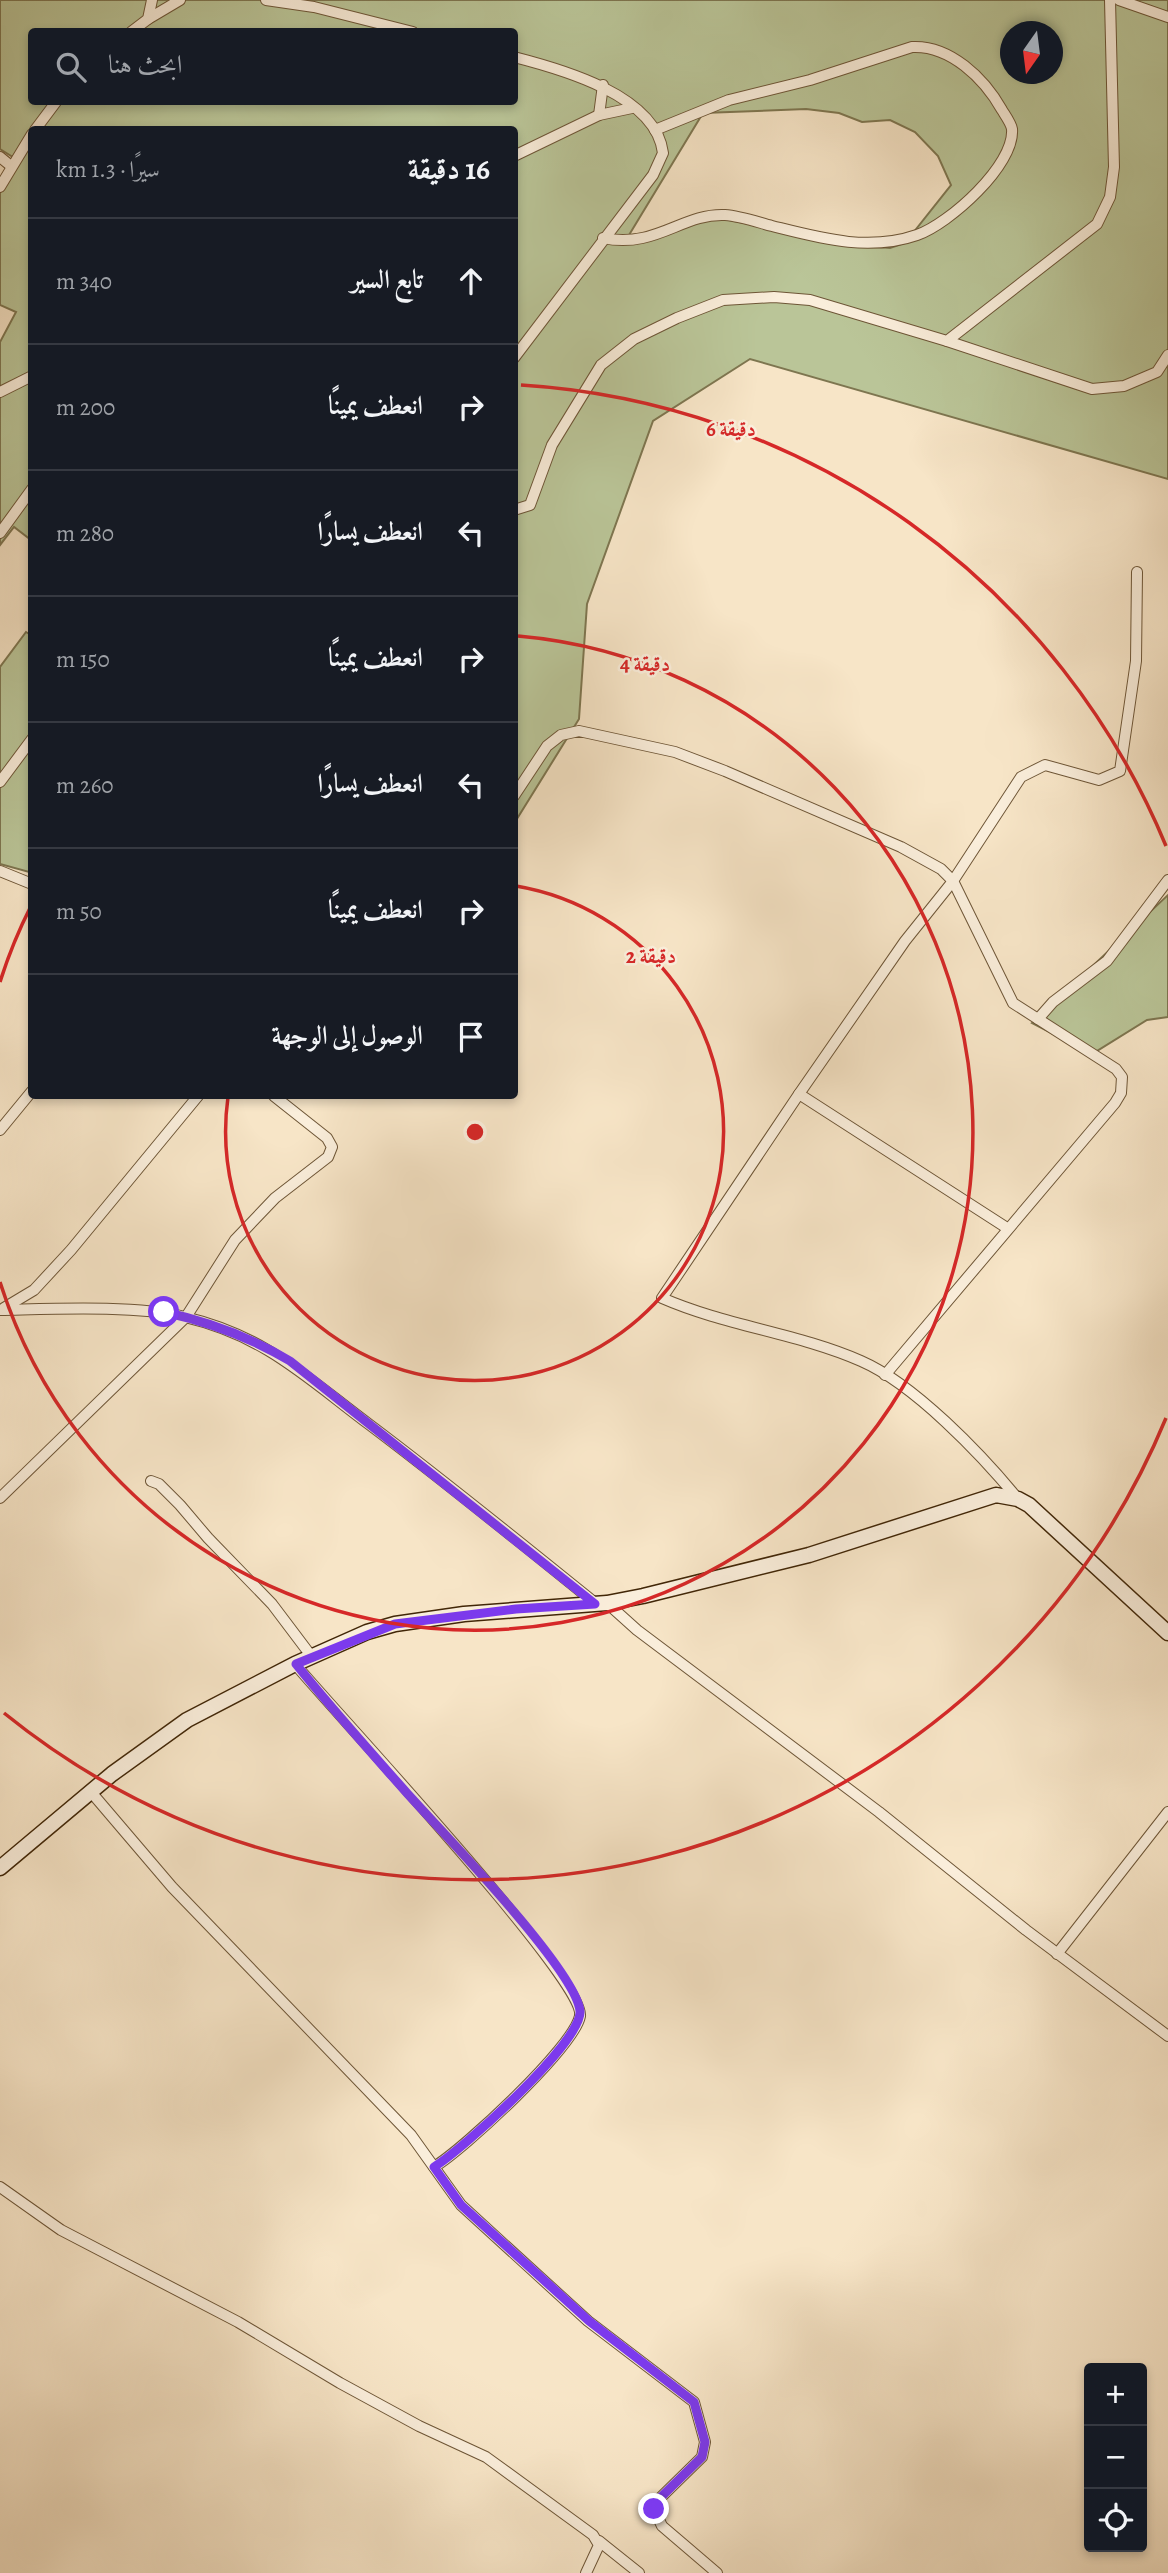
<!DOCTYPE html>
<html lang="ar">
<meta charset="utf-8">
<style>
body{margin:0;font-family:Alegreya,Amiri,serif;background:#20242c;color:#f1f3f6;direction:rtl}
.controls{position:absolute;right:21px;bottom:21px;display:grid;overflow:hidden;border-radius:7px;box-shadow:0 4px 10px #0003}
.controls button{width:63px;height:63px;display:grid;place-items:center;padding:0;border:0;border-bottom:2px solid #363941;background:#171b24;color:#f1f3f6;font:35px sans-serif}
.compass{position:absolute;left:1000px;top:21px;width:63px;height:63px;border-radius:50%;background:#171b24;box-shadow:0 4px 10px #0003;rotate:194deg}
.stop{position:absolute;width:21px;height:21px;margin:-16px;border:5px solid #7c3aed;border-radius:50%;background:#fff}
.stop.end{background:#7c3aed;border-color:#fff;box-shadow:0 2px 7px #0008}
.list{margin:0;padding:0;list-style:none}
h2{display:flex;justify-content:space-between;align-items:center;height:91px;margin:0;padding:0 28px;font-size:30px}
h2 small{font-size:23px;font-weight:400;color:#9ea1a6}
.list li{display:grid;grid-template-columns:46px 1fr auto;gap:21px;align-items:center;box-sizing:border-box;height:126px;padding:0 28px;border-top:2px solid #363941}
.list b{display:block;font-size:26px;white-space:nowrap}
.list em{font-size:23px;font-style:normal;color:#9ea1a6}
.icon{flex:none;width:38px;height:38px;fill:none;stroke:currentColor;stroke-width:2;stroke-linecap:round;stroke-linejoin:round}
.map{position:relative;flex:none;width:1168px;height:2573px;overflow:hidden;direction:ltr}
.search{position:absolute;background:#171b24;box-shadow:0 4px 10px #0003;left:28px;top:28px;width:490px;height:77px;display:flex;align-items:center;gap:18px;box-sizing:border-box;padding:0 24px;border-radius:7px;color:#9ea1a6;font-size:26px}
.panel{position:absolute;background:#171b24;box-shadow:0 4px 10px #0003;left:28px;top:126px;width:490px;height:973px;border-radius:7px;direction:rtl}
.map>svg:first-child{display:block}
.green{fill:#bac598;stroke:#7e7650;stroke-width:2;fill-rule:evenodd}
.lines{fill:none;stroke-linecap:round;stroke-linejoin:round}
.street-casing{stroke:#6e5637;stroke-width:12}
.secondary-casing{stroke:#412607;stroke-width:17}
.street{stroke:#faeedb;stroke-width:10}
.secondary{stroke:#faeedb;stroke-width:14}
.route{stroke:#7c3aed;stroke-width:9}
.ring{fill:none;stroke:#d62828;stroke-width:3.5}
.centre{fill:#d62828;stroke:#faeedb;stroke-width:3.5}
.ring-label{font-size:21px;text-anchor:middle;font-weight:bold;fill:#d62828;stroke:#faeedb;stroke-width:5;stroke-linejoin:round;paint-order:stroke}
</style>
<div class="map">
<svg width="1168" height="2573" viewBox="0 0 1168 2573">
<rect width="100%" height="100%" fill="#f7e5c7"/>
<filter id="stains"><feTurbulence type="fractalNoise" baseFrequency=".00286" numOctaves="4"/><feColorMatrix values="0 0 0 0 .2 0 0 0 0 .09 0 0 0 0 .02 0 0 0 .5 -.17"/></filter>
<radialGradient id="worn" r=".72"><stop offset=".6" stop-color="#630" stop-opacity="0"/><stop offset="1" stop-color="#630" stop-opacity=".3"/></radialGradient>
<!-- green -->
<g class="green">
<path d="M0 0H1168V479L750 359 653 421 587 604 579 719 515 822 514 130H32L31 540 14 527 0 545V342L16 312 0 305V192L16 159 0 149ZM32 32H514V102H32ZM1010 32H1052V74H1010ZM806 109 839 113 862 122 890 120 915 132 938 156 951 185 905 243 890 248 855 245 709 216 675 230 629 235 703 113Z"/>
<polygon points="26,632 31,635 32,869 29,872 0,864 0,667"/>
<polygon points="1168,895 1168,1017 1147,1020 1092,1054 1032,1023"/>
</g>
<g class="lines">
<!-- street casing -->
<g class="street-casing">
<g id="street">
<polyline points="266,0 314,7 413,32"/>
<polyline points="1119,0 1168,17"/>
<polyline points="148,19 180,0"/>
<polyline points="131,32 148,19 152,0"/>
<path d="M514 57C561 69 656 95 663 153L653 175 514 358"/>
<polyline points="599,115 603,85"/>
<polyline points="35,130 56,102"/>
<polyline points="514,156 599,115 632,108"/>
<polyline points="0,157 11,166"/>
<polyline points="0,187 32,134"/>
<path d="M603 238C656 249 682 213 725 215 740 216 757 222 772 226 820 238 868 252 917 235 949 224 1015 165 1012 129 1011 123 1005 115 1002 110 984 78 950 45 912 47L810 80 729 100 655 130"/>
<polyline points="947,341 1092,389 1124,386 1157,372 1168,355"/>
<polyline points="0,392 32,376"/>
<polyline points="514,510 530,505 552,445 601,365 634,339 677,318 723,300 774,297 810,300 947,341 1097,224 1110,197 1114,167 1110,0"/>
<polyline points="0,533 32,489"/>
<polyline points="0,782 32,739"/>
<polyline points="514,796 547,746 561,735 579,731 675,752 725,771 901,847 941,869 953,881 1013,1003 1116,1069 1122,1077 1121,1093 1115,1103 885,1375"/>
<polyline points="0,871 32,884"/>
<polyline points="1038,1019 1053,1002 1107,961 1168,880"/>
<polyline points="799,1094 1007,1228"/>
<polyline points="0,1130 32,1091"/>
<polyline points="4,1308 34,1290 71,1250 198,1096"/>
<path d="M0 1310C53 1309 135 1305 185 1317 266 1336 307 1378 370 1425 447 1483 521 1543 595 1603"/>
<polyline points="151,1481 159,1484 180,1505 208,1538 272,1604 312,1657"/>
<polyline points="0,1498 186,1317 235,1240 275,1198 328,1157 332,1147 327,1138 274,1096"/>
<path d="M1018 1499C981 1454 914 1384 861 1361 797 1333 726 1326 662 1298L799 1094 905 941 953 881 1021 777 1045 765 1099 780 1120 771 1136 661 1137 572"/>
<polyline points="607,1603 637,1630 879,1812 1026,1930 1168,2036"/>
<path d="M295 1664C334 1711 586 1980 580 2016 574 2047 464 2149 434 2167"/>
<polyline points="91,1792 172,1887 411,2135 461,2205 588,2321 694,2402 705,2442 702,2457 657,2501 654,2509 662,2526 717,2573"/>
<polyline points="1057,1954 1168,1812"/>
<polyline points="0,2187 61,2230 238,2322 340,2383 419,2426 486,2457 593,2535 599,2545 586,2573"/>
<polyline points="599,2541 639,2573"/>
</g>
</g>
<!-- secondary casing -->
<g class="secondary-casing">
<polyline id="secondary" points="0,1868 112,1774 187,1720 295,1664 367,1632 395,1624 464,1614 607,1603 643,1596 809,1555 996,1495 1018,1499 1029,1505 1168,1633"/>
</g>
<!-- street -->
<use href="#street" class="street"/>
<!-- secondary -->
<use href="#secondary" class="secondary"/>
</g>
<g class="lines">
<!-- route -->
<path class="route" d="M164 1312C210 1322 250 1337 290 1361L595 1604 516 1609 395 1624 296 1664C331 1708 369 1750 406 1792 439 1829 576 1970 580 2011 583 2041 462 2150 434 2167L461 2205 589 2321 694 2402 705 2442 702 2457 657 2501 654 2509"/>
</g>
<!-- distance rings -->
<g class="ring">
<path d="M516 886A249 249 0 1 1 228 1097"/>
<path d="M0 982A498 498 0 0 1 31 906M518 636A498 498 0 1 1 0 1282"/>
<path d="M1166 1418A748 748 0 0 1 4 1713M521 385A748 748 0 0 1 1166 846"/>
</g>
<circle cx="475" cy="1132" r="10" class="centre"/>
<g class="ring-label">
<text x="731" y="436">6 دقيقة</text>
<text x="645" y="671">4 دقيقة</text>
<text x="651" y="963">2 دقيقة</text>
</g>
<rect width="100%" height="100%" filter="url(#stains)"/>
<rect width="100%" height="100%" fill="url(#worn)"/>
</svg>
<div class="controls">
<button>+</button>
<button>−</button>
<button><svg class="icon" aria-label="locate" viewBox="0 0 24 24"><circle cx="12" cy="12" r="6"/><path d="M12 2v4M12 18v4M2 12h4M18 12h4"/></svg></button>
</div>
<svg class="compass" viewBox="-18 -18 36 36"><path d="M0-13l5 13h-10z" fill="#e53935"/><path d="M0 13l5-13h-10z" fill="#9ea1a6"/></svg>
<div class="stop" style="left:164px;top:1312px"></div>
<div class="stop end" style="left:654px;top:2509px"></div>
<div class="search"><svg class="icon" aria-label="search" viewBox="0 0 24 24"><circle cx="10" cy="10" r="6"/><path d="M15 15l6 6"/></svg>ابحث هنا</div>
<section class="panel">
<h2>16 دقيقة<small>سيرًا · 1.3 km</small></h2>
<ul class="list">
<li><svg class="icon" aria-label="ahead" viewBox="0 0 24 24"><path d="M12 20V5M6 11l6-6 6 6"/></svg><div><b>تابع السير</b></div><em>340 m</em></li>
<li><svg class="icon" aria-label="right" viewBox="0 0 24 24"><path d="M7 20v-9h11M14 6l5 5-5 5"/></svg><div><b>انعطف يمينًا</b></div><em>200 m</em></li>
<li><svg class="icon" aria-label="left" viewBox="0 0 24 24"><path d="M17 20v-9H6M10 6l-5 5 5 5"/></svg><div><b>انعطف يسارًا</b></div><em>280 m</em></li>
<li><svg class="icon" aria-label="right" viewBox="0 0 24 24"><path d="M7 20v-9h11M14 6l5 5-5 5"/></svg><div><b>انعطف يمينًا</b></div><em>150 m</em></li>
<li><svg class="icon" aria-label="left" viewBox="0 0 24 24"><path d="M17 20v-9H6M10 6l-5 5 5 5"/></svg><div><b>انعطف يسارًا</b></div><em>260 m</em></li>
<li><svg class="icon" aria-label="right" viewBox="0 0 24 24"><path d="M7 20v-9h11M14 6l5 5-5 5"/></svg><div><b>انعطف يمينًا</b></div><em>50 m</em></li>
<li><svg class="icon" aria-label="arrive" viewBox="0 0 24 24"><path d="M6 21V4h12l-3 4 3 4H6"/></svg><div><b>الوصول إلى الوجهة</b></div></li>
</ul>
</section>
</div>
